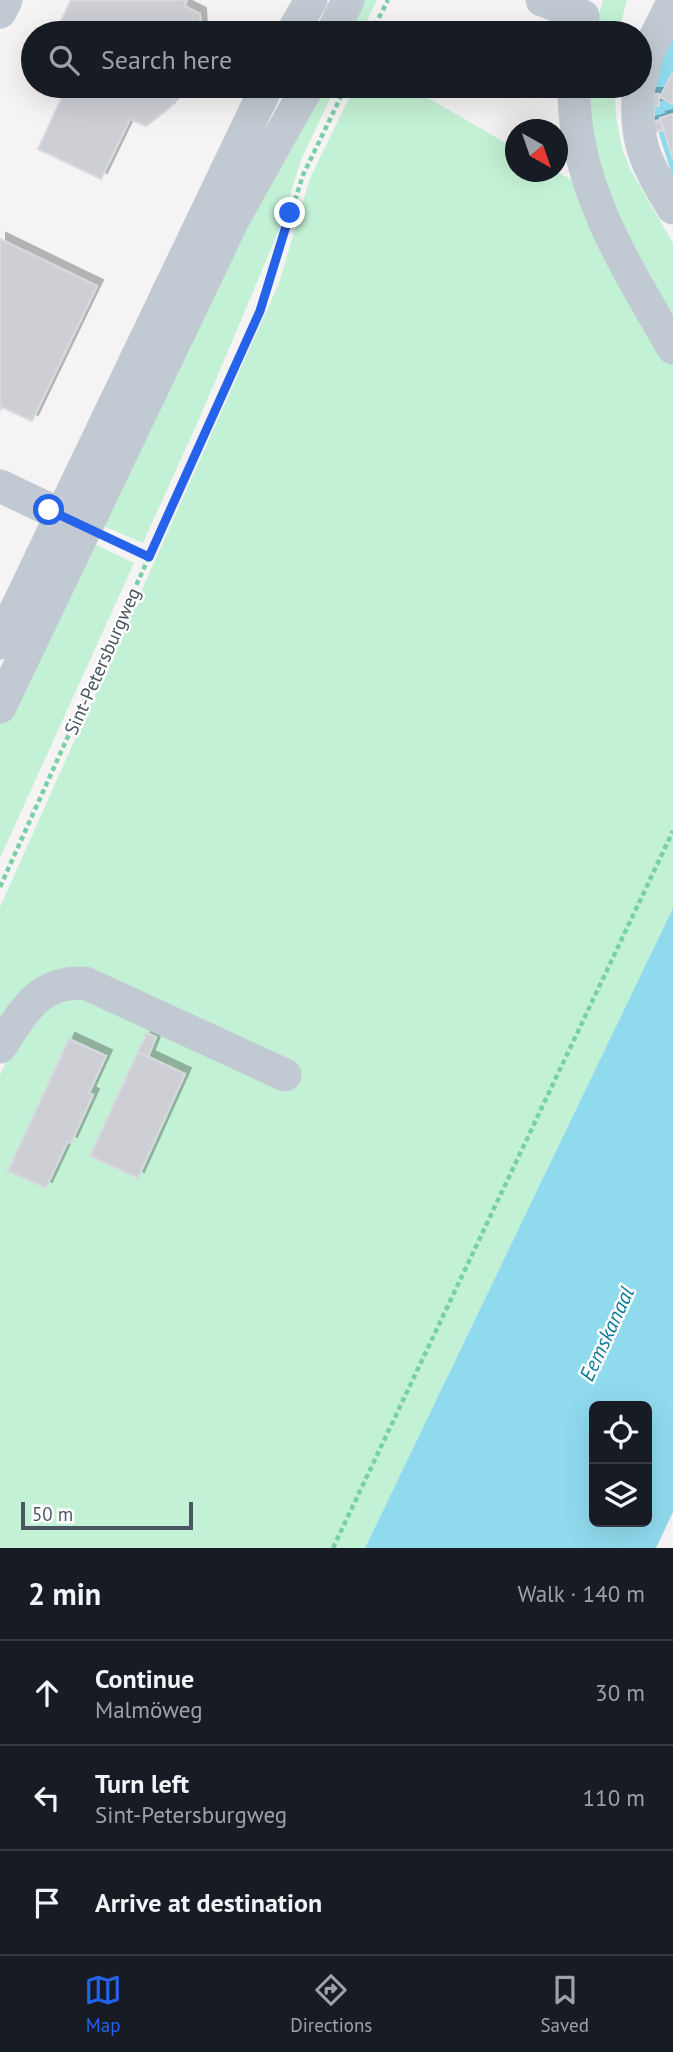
<!DOCTYPE html>
<meta charset="utf-8">
<style>
body{margin:0;font-family:"PT Sans",sans-serif;background:#20242c;color:#f1f3f6}
.controls{position:absolute;right:21px;bottom:21px;display:grid;overflow:hidden;border-radius:10px;box-shadow:0 7px 28px #0002}
.controls button{width:63px;height:63px;display:grid;place-items:center;padding:0;border:0;border-bottom:2px solid #363941;background:#171b24;color:#f1f3f6;font:35px sans-serif}
.compass{position:absolute;left:505px;top:119px;width:63px;height:63px;border-radius:50%;background:#171b24;box-shadow:0 7px 28px #0002;rotate:140deg}
.scale{position:absolute;left:21px;bottom:18px;width:172px;box-sizing:border-box;padding-left:7px;border:4px solid #4a5661;border-top:0;font-size:19px;line-height:24px;white-space:nowrap;color:#4a5661;-webkit-text-stroke:5px #fff;paint-order:stroke}
.stop{position:absolute;width:21px;height:21px;margin:-16px;border:5px solid #2563eb;border-radius:50%;background:#fff}
.stop.end{background:#2563eb;border-color:#fff;box-shadow:0 2px 7px #0008}
.list{margin:0;padding:0;list-style:none}
h2{display:flex;justify-content:space-between;align-items:center;height:91px;margin:0;padding:0 28px;font-size:30px}
h2 small{font-size:23px;font-weight:400;color:#9ea1a6}
.list li{display:grid;grid-template-columns:46px 1fr auto;gap:21px;align-items:center;box-sizing:border-box;height:105px;padding:0 28px;border-top:2px solid #363941}
.list b{display:block;font-size:26px;white-space:nowrap}
.list p{margin:0;font-size:23px;white-space:nowrap;color:#9ea1a6}
.list em{font-size:23px;font-style:normal;color:#9ea1a6}
.icon{flex:none;width:38px;height:38px;fill:none;stroke:currentColor;stroke-width:2;stroke-linecap:round;stroke-linejoin:round}
.map{position:relative;flex:none;width:673px;height:1548px;overflow:hidden}
.search{position:absolute;background:#171b24;box-shadow:0 7px 28px #0002;left:21px;right:21px;top:21px;height:77px;display:flex;align-items:center;gap:18px;box-sizing:border-box;padding:0 24px;border-radius:38px;color:#9ea1a6;font-size:26px}
.sheet{height:406px;background:#171b24}
nav{display:flex;justify-content:space-around;align-items:center;box-sizing:border-box;height:98px;border-top:2px solid #363941;background:#171b24;font-size:19px;color:#9ea1a6}
nav a{display:grid;justify-items:center;gap:4px}
nav .on{color:#2563eb}
.map>svg:first-child{display:block}
.green{fill:#c3f1d5}
.water{fill:#90daee;fill-rule:evenodd}
.building{fill:#cdcfd5;stroke:#d7d9de;stroke-width:2;filter:url(#shadow)}
.lines{fill:none;stroke-linecap:round;stroke-linejoin:round}
.path{stroke:#7ad0a6;stroke-width:4.5;stroke-dasharray:5 3.5;stroke-linecap:butt}
.minor{stroke:#c1cad2;stroke-width:33}
.route{stroke:#2563eb;stroke-width:9}
.labels{text-anchor:middle;stroke-width:5;stroke-linejoin:round;paint-order:stroke}
.street-label{font-size:19px;fill:#4a5661;stroke:#fff}
.water-label{font-size:21px;font-style:italic;fill:#0c7c9b;stroke:#fff}
</style>
<div class="map">
<svg width="673" height="1548" viewBox="0 0 673 1548">
<defs>
<filter id="shadow"><feDropShadow dx="6" dy="-6" stdDeviation="0" flood-color="#0004"/></filter>
</defs>
<rect width="100%" height="100%" fill="#f5f3f3"/>
<!-- green -->
<g class="green">
<polygon points="357,0 377,0 361,33 341,33"/>
<polygon points="603,0 627,0 618,33 594,33"/>
<polygon points="316,86 336,86 301,160 279,230 200,417 143,543 96,523"/>
<polygon points="355,86 407,86 515,148 516,172 557,172 572,180 595,232 673,366 673,908 365,1548 0,1548 0,1075 42,981 0,1031 0,907 279,283 310,178"/>
<polygon points="588,86 615,86 616,116 622,148 631,171 673,243 673,323 597,175"/>
<polygon points="88,541 134,563 0,858 0,722"/>
</g>
<!-- water -->
<g class="water">
<polygon points="673,19 673,178 655,122 654,90"/>
<path d="M673 908V1512L656 1548H365ZM594 1406H647V1522H594Z"/>
</g>
<!-- building -->
<g class="building">
<polygon points="71,0 187,0 184,6 200,14 201,33 55,33"/>
<polygon points="673,72 673,104 660,97"/>
<polygon points="64,86 186,86 168,109 146,126 130,119 101,179 38,149 67,87"/>
<rect x="644" y="94" width="15" height="12"/>
<polygon points="673,114 673,159 660,118"/>
<polygon points="660,120 663,130 652,133 649,123"/>
<polygon points="0,239 97,286 32,421 2,407 0,410"/>
<polygon points="147,1033 156,1037 148,1057 138,1052"/>
<polygon points="69,1039 106,1056 89,1093 93,1095 71,1143 68,1141 46,1188 8,1171"/>
<polygon points="138,1052 185,1074 138,1178 90,1156"/>
</g>
<g class="lines">
<!-- path -->
<g class="path">
<polyline points="371,33 388,0"/>
<polyline points="109,538 149,557"/>
<polyline points="0,887 260,311 303,175 346,86"/>
<polyline points="333,1548 673,831"/>
</g>
<!-- minor -->
<g class="minor">
<polyline points="542,0 583,16"/>
<polyline points="0,12 6,0"/>
<polyline points="292,33 311,0"/>
<polyline points="332,33 348,0"/>
<polyline points="640,84 647,54 673,2"/>
<path d="M574 86C572 184 626 266 673 348"/>
<path d="M639 86C633 140 646 164 673 208"/>
<polyline points="0,486 80,524"/>
<polyline points="0,643 267,86"/>
<polyline points="0,707 234,218 308,86"/>
<path d="M0 1047C24 1012 37 981 85 983L285 1075"/>
</g>
</g>
<g class="lines">
<!-- route -->
<polyline class="route" points="49,510 149,557 260,311 290,213"/>
</g>
<g class="labels">
<!-- street labels -->
<g class="street-label">
<text transform="translate(102 661) rotate(-66)" y="7">Sint-Petersburgweg</text>
</g>
<!-- water labels -->
<g class="water-label">
<text transform="translate(607 1334) rotate(-65)" y="7">Eemskanaal</text>
</g>
</g>
</svg>
<div class="controls">
<button><svg class="icon" aria-label="locate" viewBox="0 0 24 24"><circle cx="12" cy="12" r="6"/><path d="M12 2v4M12 18v4M2 12h4M18 12h4"/></svg></button>
<button><svg class="icon" aria-label="layers" viewBox="0 0 24 24"><path d="M12 4l9 5-9 5-9-5zM3 14l9 5 9-5"/></svg></button>
</div>
<svg class="compass" viewBox="-18 -18 36 36"><path d="M0-13l5 13h-10z" fill="#e53935"/><path d="M0 13l5-13h-10z" fill="#9ea1a6"/></svg>
<div class="scale">50 m</div>
<div class="stop" style="left:49px;top:510px"></div>
<div class="stop end" style="left:290px;top:213px"></div>
<div class="search"><svg class="icon" aria-label="search" viewBox="0 0 24 24"><circle cx="10" cy="10" r="6"/><path d="M15 15l6 6"/></svg>Search here</div>
</div>
<section class="sheet">
<h2>2 min<small>Walk · 140 m</small></h2>
<ul class="list">
<li><svg class="icon" aria-label="ahead" viewBox="0 0 24 24"><path d="M12 20V5M6 11l6-6 6 6"/></svg><div><b>Continue</b><p>Malmöweg</p></div><em>30 m</em></li>
<li><svg class="icon" aria-label="left" viewBox="0 0 24 24"><path d="M17 20v-9H6M10 6l-5 5 5 5"/></svg><div><b>Turn left</b><p>Sint-Petersburgweg</p></div><em>110 m</em></li>
<li><svg class="icon" aria-label="arrive" viewBox="0 0 24 24"><path d="M6 21V4h12l-3 4 3 4H6"/></svg><div><b>Arrive at destination</b></div></li>
</ul>
</section>
<nav>
<a class="on"><svg class="icon" aria-label="map" viewBox="0 0 24 24"><path d="M3 6l6-2 6 2 6-2v14l-6 2-6-2-6 2zM9 4v14M15 6v14"/></svg>Map</a>
<a><svg class="icon" aria-label="directions" viewBox="0 0 24 24"><path d="M12 3l9 9-9 9-9-9zM9 14v-3h6M13 9l2 2-2 2"/></svg>Directions</a>
<a><svg class="icon" aria-label="saved" viewBox="0 0 24 24"><path d="M7 4h10v16l-5-4-5 4z"/></svg>Saved</a>
</nav>
